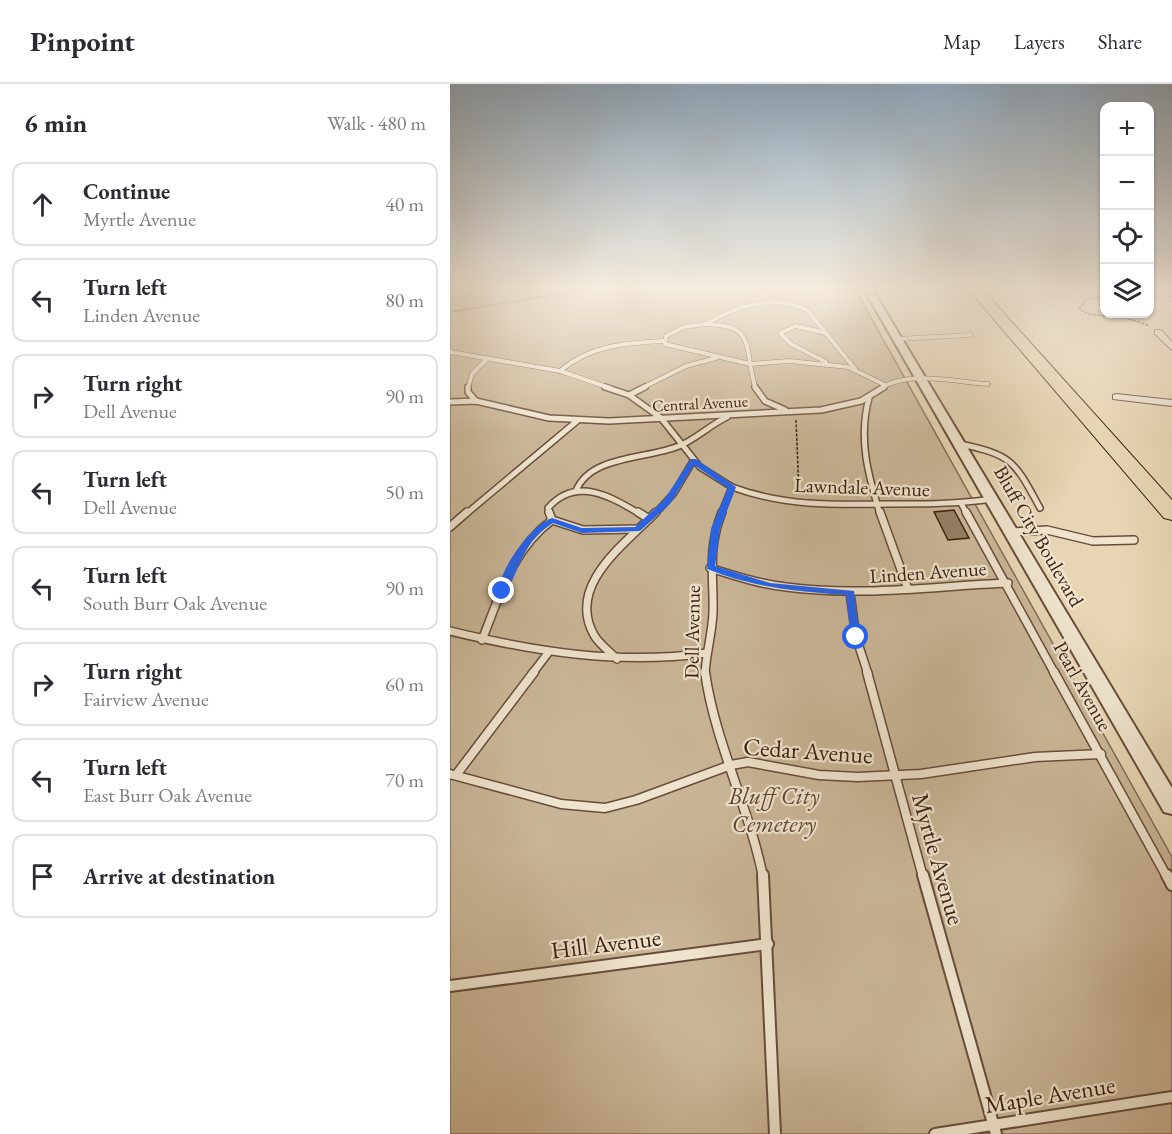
<!DOCTYPE html>
<meta charset="utf-8">
<style>
body{margin:0;font-family:"EB Garamond",serif;background:#f2f2f3;color:#2b2b33}
.controls{position:absolute;right:18px;top:18px;display:grid;overflow:hidden;border-radius:12px;box-shadow:0 2px 4px #0004}
.controls button{width:54px;height:54px;display:grid;place-items:center;padding:0;border:0;border-bottom:2px solid #e1e1e2;background:#fff;color:#2b2b33;font:30px sans-serif}
.stop{position:absolute;width:18px;height:18px;margin:-14px;border:4px solid #2563eb;border-radius:50%;background:#fff}
.stop.end{background:#2563eb;border-color:#fff;box-shadow:0 2px 6px #0008}
.list{margin:0;padding:0;list-style:none}
h2{display:flex;justify-content:space-between;align-items:center;height:78px;margin:0;padding:0 24px;font-size:26px}
h2 small{font-size:20px;font-weight:400;color:#7c7c81}
.list li{display:grid;grid-template-columns:39px 1fr auto;gap:18px;align-items:center;box-sizing:border-box;height:84px;margin:0 12px 12px;padding:0 12px;border:2px solid #e1e1e2;border-radius:12px}
.list b{display:block;font-size:22px;white-space:nowrap}
.list p{margin:0;font-size:20px;white-space:nowrap;color:#7c7c81}
.list em{font-size:20px;font-style:normal;color:#7c7c81}
.icon{flex:none;width:33px;height:33px;fill:none;stroke:currentColor;stroke-width:2;stroke-linecap:round;stroke-linejoin:round}
.map{position:relative;flex:none;width:722px;height:1050px;overflow:hidden}
header{display:flex;align-items:center;gap:36px;box-sizing:border-box;height:84px;padding:0 30px;background:#fff;border-bottom:2px solid #e1e1e2}
header strong{font-size:28px}
nav{display:flex;gap:33px;margin-inline-start:auto;font-size:21px}
main{display:flex}
aside{flex:1;background:#fff}
.map>svg:first-child{display:block}
.green{fill:#cab697;stroke:#836b54;stroke-width:1.5}
.lines{fill:none;stroke-linecap:round;stroke-linejoin:round}
.stream{stroke:#806751;stroke-width:2}
.building{fill:#957e65;stroke:#3c2010;stroke-width:1.5}
.service-far4-casing{stroke:#674d39;stroke-width:5}
.service-far3-casing{stroke:#674d39;stroke-width:8}
.service-far2-casing{stroke:#674d39;stroke-width:10}
.service-far1-casing{stroke:#674d39;stroke-width:11}
.service-casing{stroke:#674d39;stroke-width:14}
.minor-casing{stroke:#674d39;stroke-width:2}
.tertiary-casing{stroke:#674d39;stroke-width:4}
.motorway-casing{stroke:#3c2010;stroke-width:2}
.path{stroke:#3c2010;stroke-width:1.5;stroke-dasharray:3 1.5;stroke-linecap:butt}
.service-far4{stroke:#efe4ce;stroke-width:4}
.service-far3{stroke:#efe4ce;stroke-width:5}
.service-far2{stroke:#efe4ce;stroke-width:7}
.service-far1{stroke:#efe4ce;stroke-width:8}
.service{stroke:#efe4ce;stroke-width:10}
.minor{fill:#efe4ce;fill-rule:evenodd}
.tertiary{fill:#efe4ce;fill-rule:evenodd}
.motorway{fill:#e7d5b3;fill-rule:evenodd}
.route{fill:#2563eb}
.labels{text-anchor:middle;stroke-width:4.5;stroke-linejoin:round;paint-order:stroke}
.far-street-label{font-size:16px;fill:#3c2010;stroke:#efe4ce}
.street-label{font-size:20px;fill:#3c2010;stroke:#efe4ce}
.near-street-label{font-size:24px;fill:#3c2010;stroke:#efe4ce}
.near-park-label{font-size:24px;font-style:italic;fill:#604632;stroke:#efe4ce}
</style>
<header>
<strong>Pinpoint</strong>
<nav><a>Map</a><a>Layers</a><a>Share</a></nav>
</header>
<main>
<aside>
<h2>6 min<small>Walk · 480 m</small></h2>
<ul class="list">
<li><svg class="icon" aria-label="ahead" viewBox="0 0 24 24"><path d="M12 20V5M6 11l6-6 6 6"/></svg><div><b>Continue</b><p>Myrtle Avenue</p></div><em>40 m</em></li>
<li><svg class="icon" aria-label="left" viewBox="0 0 24 24"><path d="M17 20v-9H6M10 6l-5 5 5 5"/></svg><div><b>Turn left</b><p>Linden Avenue</p></div><em>80 m</em></li>
<li><svg class="icon" aria-label="right" viewBox="0 0 24 24"><path d="M7 20v-9h11M14 6l5 5-5 5"/></svg><div><b>Turn right</b><p>Dell Avenue</p></div><em>90 m</em></li>
<li><svg class="icon" aria-label="left" viewBox="0 0 24 24"><path d="M17 20v-9H6M10 6l-5 5 5 5"/></svg><div><b>Turn left</b><p>Dell Avenue</p></div><em>50 m</em></li>
<li><svg class="icon" aria-label="left" viewBox="0 0 24 24"><path d="M17 20v-9H6M10 6l-5 5 5 5"/></svg><div><b>Turn left</b><p>South Burr Oak Avenue</p></div><em>90 m</em></li>
<li><svg class="icon" aria-label="right" viewBox="0 0 24 24"><path d="M7 20v-9h11M14 6l5 5-5 5"/></svg><div><b>Turn right</b><p>Fairview Avenue</p></div><em>60 m</em></li>
<li><svg class="icon" aria-label="left" viewBox="0 0 24 24"><path d="M17 20v-9H6M10 6l-5 5 5 5"/></svg><div><b>Turn left</b><p>East Burr Oak Avenue</p></div><em>70 m</em></li>
<li><svg class="icon" aria-label="arrive" viewBox="0 0 24 24"><path d="M6 21V4h12l-3 4 3 4H6"/></svg><div><b>Arrive at destination</b></div></li>
</ul>
</aside>
<div class="map">
<svg width="722" height="1050" viewBox="0 0 722 1050">
<rect width="100%" height="100%" fill="#e7d5b3"/>
<filter id="stains"><feTurbulence type="fractalNoise" baseFrequency=".00333" numOctaves="4"/><feColorMatrix values="0 0 0 0 .2 0 0 0 0 .09 0 0 0 0 .02 0 0 0 .5 -.17"/></filter>
<radialGradient id="worn" r=".72"><stop offset=".6" stop-color="#630" stop-opacity="0"/><stop offset="1" stop-color="#630" stop-opacity=".3"/></radialGradient>
<!-- green -->
<polygon class="green" points="0,205 405,205 722,773 722,1050 0,1050"/>
<g class="lines">
<!-- stream -->
<polyline class="stream" points="0,228 138,205"/>
</g>
<!-- building -->
<polygon class="building" points="504,426 519,454 498,456 484,428"/>
<g class="lines">
<!-- service-far4 casing -->
<g class="service-far4-casing">
<g id="service-far4">
<polyline points="437,205 461,205"/>
<path d="M258 239C286 222 328 209 358 227L405 285"/>
<path d="M256 240C288 242 297 246 300 280L215 260 216 252 234 243Z"/>
<polyline points="376,249 346,242 330,249 341,260 376,278"/>
<polyline points="448,255 521,251"/>
<polyline points="0,268 110,287 160,304"/>
<polyline points="300,280 305,304"/>
<polyline points="300,280 339,277 398,283 435,301"/>
<path d="M110 287C140 261 176 259 214 257"/>
<polyline points="18,304 22,290 36,276"/>
<polyline points="192,304 236,282 266,274"/>
<path d="M431 304C460 286 505 298 538 300"/>
</g>
</g>
<!-- service-far3 casing -->
<g class="service-far3-casing">
<g id="service-far3">
<polyline points="18,303 18,308 26,317"/>
<polyline points="155,303 179,311 211,334 250,383 282,403 271,430"/>
<polyline points="305,303 315,317 335,326"/>
<polyline points="179,311 195,303"/>
<path d="M419 314C408 354 418 391 430 430"/>
<polyline points="0,318 26,317 99,334 159,337 371,326 411,317 434,303"/>
<path d="M510 360C563 371 565 378 590 424"/>
<path d="M282 403C333 422 383 421 437 420 473 420 508 420 543 415"/>
<path d="M126 407C140 371 198 375 229 362 246 355 260 341 277 333"/>
<polyline points="512,421 517,430"/>
<polyline points="16,430 127,337"/>
<path d="M100 430 98 424C126 392 160 412 190 430"/>
<polyline points="205,430 224,409 243,377"/>
</g>
</g>
<!-- service-far2 casing -->
<g class="service-far2-casing">
<g id="service-far2">
<polyline points="99,428 102,436 133,446 187,445"/>
<polyline points="188,428 199,435"/>
<polyline points="430,428 458,505"/>
<polyline points="516,428 605,590"/>
<polyline points="0,443 17,428"/>
<polyline points="562,448 597,446 643,457 684,456"/>
<path d="M260 484C285 492 310 500 336 503 410 513 485 502 558 499"/>
<polyline points="400,509 406,553 418,590"/>
<path d="M0 547C86 568 169 581 257 569"/>
<path d="M32 556C50 511 62 466 102 436"/>
<path d="M167 575C160 568 149 560 144 551 116 501 175 460 206 428"/>
<polyline points="82,590 98,569"/>
<path d="M255 590C256 570 262 550 263 529 264 492 257 466 272 428"/>
</g>
</g>
<!-- service-far1 casing -->
<g class="service-far1-casing">
<g id="service-far1">
<path d="M255 588C265 659 299 723 313 793"/>
<polyline points="417,588 473,793"/>
<polyline points="604,588 717,793"/>
<polyline points="0,690 111,720 155,724 186,716 281,681 298,678 369,691 408,693 471,690 585,673 651,670"/>
<polyline points="6,691 84,588"/>
</g>
</g>
<!-- service casing -->
<g class="service-casing">
<g id="service">
<polyline points="313,791 325,1050"/>
<polyline points="473,791 546,1050"/>
<polyline points="717,791 722,801"/>
<polyline points="0,902 318,860"/>
<polyline points="485,1050 722,1013"/>
</g>
</g>
<!-- minor casing -->
<g class="minor-casing">
<g id="minor">
<polygon points="705,246 711,246 722,258 722,266 705,250"/>
<polygon points="666,310 722,316 722,322 663,315 663,311"/>
</g>
</g>
<!-- tertiary casing -->
<g class="tertiary-casing">
<polygon id="tertiary" points="414,205 422,205 722,704 722,730 714,728"/>
</g>
<!-- motorway casing -->
<g class="motorway-casing">
<polygon id="motorway" points="518,205 532,205 722,416 722,436 714,434"/>
</g>
<!-- path -->
<g class="path">
<polyline points="700,212 722,212"/>
<polyline points="654,213 637,215 629,225 639,230 676,234 700,242"/>
<polyline points="346,336 349,409"/>
</g>
<!-- service-far4 -->
<use href="#service-far4" class="service-far4"/>
<!-- service-far3 -->
<use href="#service-far3" class="service-far3"/>
<!-- service-far2 -->
<use href="#service-far2" class="service-far2"/>
<!-- service-far1 -->
<use href="#service-far1" class="service-far1"/>
<!-- service -->
<use href="#service" class="service"/>
<!-- minor -->
<use href="#minor" class="minor"/>
<!-- tertiary -->
<use href="#tertiary" class="tertiary"/>
<!-- motorway -->
<use href="#motorway" class="motorway"/>
</g>
<!-- sky -->
<linearGradient id="sky" x2="0" y2="1"><stop stop-color="#90a8bd"/><stop offset="0.58" stop-color="#f4ecdd"/><stop offset="1" stop-color="#f4ecdd" stop-opacity="0"/></linearGradient>
<rect width="722" height="352" fill="url(#sky)"/>
<!-- route -->
<path class="route" d="M241 375H246L286 403 270 445 265 482 320 499 404 507 410 555 401 553 396 511C344 507 306 504 257 485L261 445 278 404 244 381 220 420 190 447 132 449 103 439C73 458 71 482 56 509H49C47 488 81 441 102 434L132 444 185 443 214 416Z"/>
<g class="labels">
<!-- far-street labels -->
<g class="far-street-label">
<text transform="translate(250 319) rotate(-3)" y="6">Central Avenue</text>
</g>
<!-- street labels -->
<g class="street-label">
<text transform="translate(412 403) rotate(2)" y="7">Lawndale Avenue</text>
<text transform="translate(589 452) rotate(60)" y="7">Bluff City Boulevard</text>
<text transform="translate(478 488) rotate(-4)" y="7">Linden Avenue</text>
<text transform="translate(242 548) rotate(-89)" y="7">Dell Avenue</text>
<text transform="translate(633 602) rotate(61)" y="7">Pearl Avenue</text>
</g>
<!-- near-street labels -->
<g class="near-street-label">
<text transform="translate(358 667) rotate(4)" y="8">Cedar Avenue</text>
<text transform="translate(488 775) rotate(74)" y="8">Myrtle Avenue</text>
<text transform="translate(156 860) rotate(-7)" y="8">Hill Avenue</text>
<text transform="translate(600 1011) rotate(-9)" y="8">Maple Avenue</text>
</g>
<!-- near-park labels -->
<g class="near-park-label">
<text x="324" y="720">Bluff City<tspan x="324" dy="28">Cemetery</tspan></text>
</g>
</g>
<rect width="100%" height="100%" filter="url(#stains)"/>
<rect width="100%" height="100%" fill="url(#worn)"/>
</svg>
<div class="controls">
<button>+</button>
<button>−</button>
<button><svg class="icon" aria-label="locate" viewBox="0 0 24 24"><circle cx="12" cy="12" r="6"/><path d="M12 2v4M12 18v4M2 12h4M18 12h4"/></svg></button>
<button><svg class="icon" aria-label="layers" viewBox="0 0 24 24"><path d="M12 4l9 5-9 5-9-5zM3 14l9 5 9-5"/></svg></button>
</div>
<div class="stop" style="left:406px;top:553px"></div>
<div class="stop end" style="left:52px;top:507px"></div>
</div>
</main>
